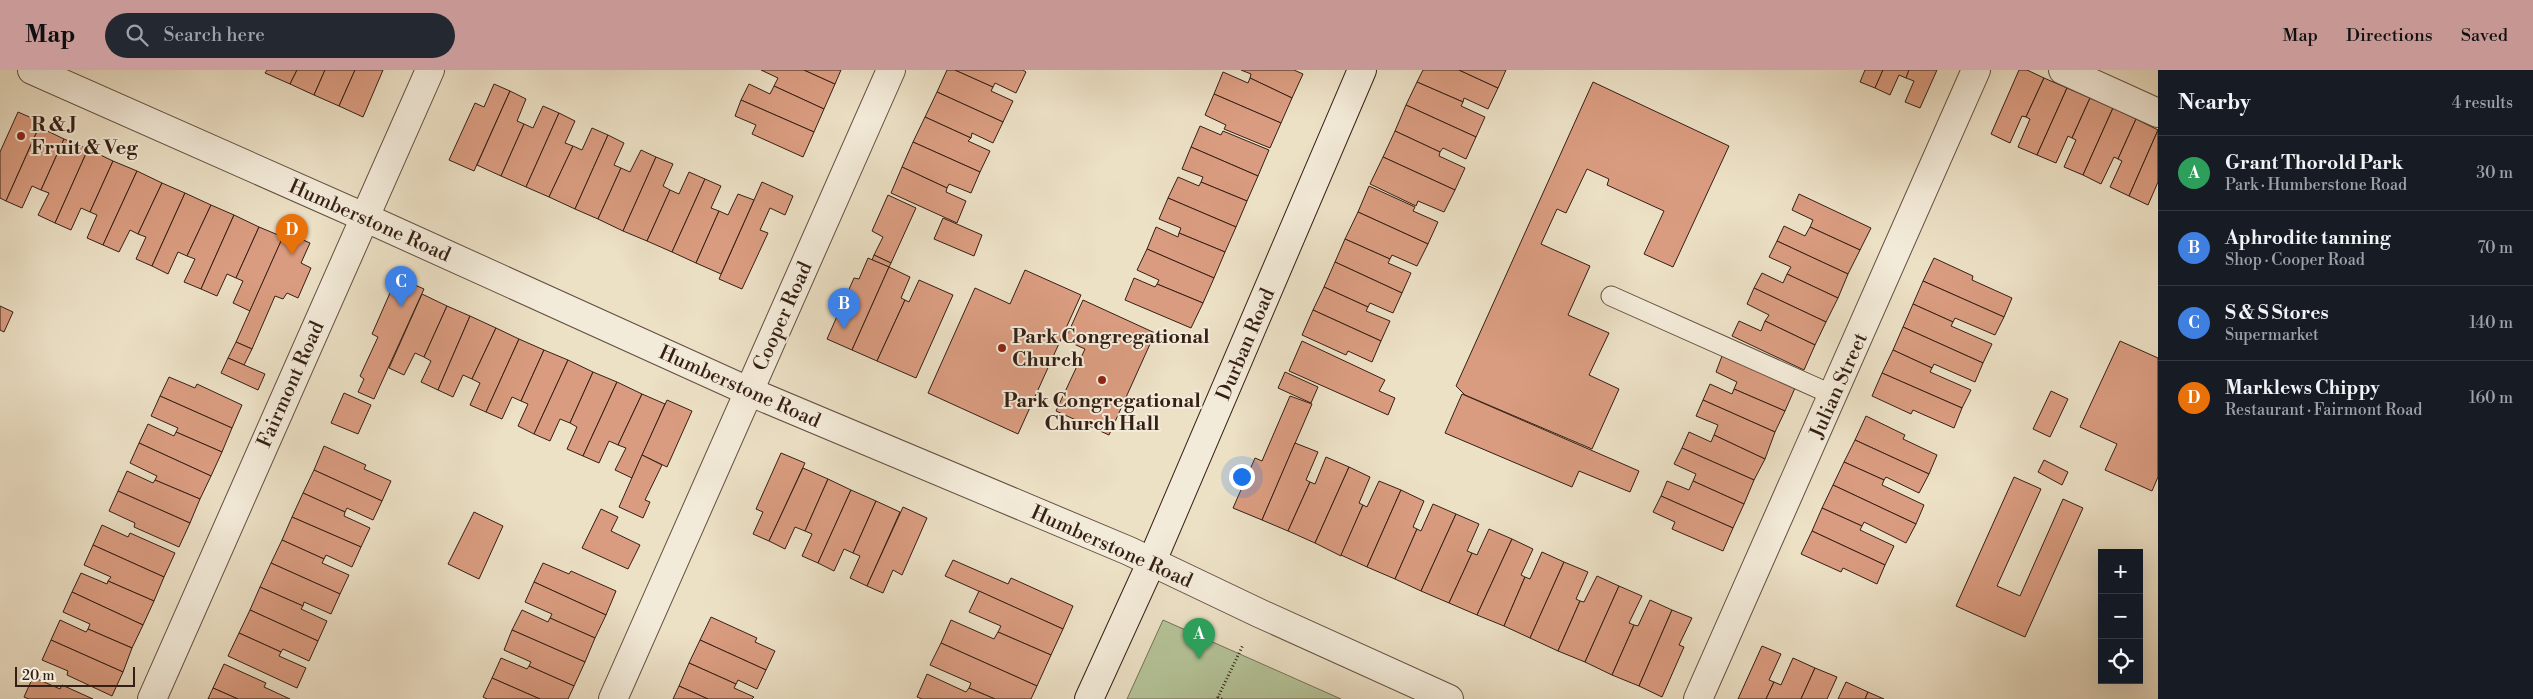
<!DOCTYPE html>
<meta charset="utf-8">
<style>
body{margin:0;font-family:"Libre Bodoni",serif;background:#242831;color:#f1f3f6}
.controls{position:absolute;right:15px;bottom:15px;display:grid;overflow:hidden;border-radius:0px;box-shadow:0 5px 20px #0002}
.controls button{width:45px;height:45px;display:grid;place-items:center;padding:0;border:0;border-bottom:1px solid #363941;background:#171b24;color:#f1f3f6;font:25px sans-serif}
.scale{position:absolute;left:15px;bottom:12px;width:120px;box-sizing:border-box;padding-left:5px;border:2px solid #351f15;border-top:0;font-size:14px;line-height:18px;white-space:nowrap;color:#351f15;-webkit-text-stroke:4px #f3ebd9;paint-order:stroke}
.you{position:absolute;left:1241px;top:406px;width:18px;height:18px;margin:-12px;border:4px solid #fff;border-radius:50%;background:#1a73e8;box-shadow:0 0 0 8px #1a73e833}
.badge{display:grid;place-items:center;width:32px;height:32px;border-radius:50%;background:#c59692;color:#fff;font-size:16px;font-weight:700}
.pin{position:absolute;translate:-50% -41px;filter:drop-shadow(0 1px 2px #0008)}
.pin::after{content:'';position:absolute;top:26px;width:18px;height:15px;background:inherit;clip-path:polygon(0 0,100% 0,50% 100%)}
.list{margin:0;padding:0;list-style:none}
h2{display:flex;justify-content:space-between;align-items:center;height:65px;margin:0;padding:0 20px;font-size:21px}
h2 small{font-size:16px;font-weight:400;color:#9ea1a6}
.list li{display:grid;grid-template-columns:32px 1fr auto;gap:15px;align-items:center;box-sizing:border-box;height:75px;padding:0 20px;border-top:1px solid #363941}
.list b{display:block;font-size:19px;white-space:nowrap}
.list p{margin:0;font-size:16px;white-space:nowrap;color:#9ea1a6}
.list em{font-size:16px;font-style:normal;color:#9ea1a6}
.icon{flex:none;width:28px;height:28px;fill:none;stroke:currentColor;stroke-width:2;stroke-linecap:round;stroke-linejoin:round}
.map{position:relative;flex:none;width:2158px;height:629px;overflow:hidden}
header{display:flex;align-items:center;gap:30px;box-sizing:border-box;height:70px;padding:0 25px;background:#c59692;color:#111}
header strong{font-size:24px}
nav{display:flex;gap:28px;margin-inline-start:auto;font-size:18px}
.search{width:350px;height:45px;background:#242831;display:flex;align-items:center;gap:12px;box-sizing:border-box;padding:0 18px;border-radius:28px;color:#9ea1a6;font-size:19px}
main{display:flex}
aside{flex:1;background:#171b24}
.map>svg:first-child{display:block}
.green{fill:#b4c397;stroke:#747156}
.building{fill:#da9c80;stroke:#351f15}
.lines{fill:none;stroke-linecap:round;stroke-linejoin:round}
.lane-casing{stroke:#634f41;stroke-width:21}
.street-casing{stroke:#634f41;stroke-width:30}
.secondary-casing{stroke:#351f15;stroke-width:30}
.path{stroke:#351f15;stroke-width:3;stroke-dasharray:1 2.5;stroke-linecap:butt}
.lane{stroke:#f3ebd9;stroke-width:19}
.street{stroke:#f3ebd9;stroke-width:28}
.secondary{stroke:#f3ebd9;stroke-width:28}
.poi-dot{fill:#8f2418;stroke:#f3ebd9;stroke-width:2}
.labels{text-anchor:middle;stroke-width:4;stroke-linejoin:round;paint-order:stroke}
.poi-label{font-size:20px;font-weight:bold;fill:#351f15;stroke:#f3ebd9;text-anchor:start}
.street-label{font-size:20px;fill:#351f15;stroke:#f3ebd9}
</style>
<header>
<strong>Map</strong>
<div class="search"><svg class="icon" aria-label="search" viewBox="0 0 24 24"><circle cx="10" cy="10" r="6"/><path d="M15 15l6 6"/></svg>Search here</div>
<nav><a>Map</a><a>Directions</a><a>Saved</a></nav>
</header>
<main>
<div class="map">
<svg width="2158" height="629" viewBox="0 0 2158 629">
<rect width="100%" height="100%" fill="#ece0c5"/>
<filter id="stains"><feTurbulence type="fractalNoise" baseFrequency=".004" numOctaves="4"/><feColorMatrix values="0 0 0 0 .2 0 0 0 0 .09 0 0 0 0 .02 0 0 0 .5 -.17"/></filter>
<radialGradient id="worn" r=".72"><stop offset=".6" stop-color="#630" stop-opacity="0"/><stop offset="1" stop-color="#630" stop-opacity=".3"/></radialGradient>
<!-- green -->
<polygon class="green" points="1163,550 1341,629 1127,629"/>
<!-- building -->
<g class="building">
<polygon points="267,0 297,0 290,14 265,3"/>
<polygon points="297,0 325,0 314,25 290,14"/>
<polygon points="325,0 355,0 339,36 314,25"/>
<polygon points="355,0 383,0 363,47 339,36"/>
<polygon points="761,0 804,0 835,14 824,39 774,16 778,8"/>
<polygon points="804,0 841,0 835,14"/>
<polygon points="947,0 955,0 993,17 991,21 1013,31 1003,52 937,22"/>
<polygon points="955,0 1023,0 1026,2 1016,23 995,13 993,17"/>
<polygon points="1241,0 1294,0 1303,4 1292,28 1250,8 1251,4"/>
<polygon points="1423,0 1459,0 1498,18 1488,39 1464,28 1463,32 1417,12"/>
<polygon points="1459,0 1506,0 1498,18"/>
<polygon points="1865,0 1883,0 1875,18 1860,12"/>
<polygon points="1883,0 1909,0 1906,8 1899,5 1890,25 1875,18"/>
<polygon points="1909,0 1937,0 1920,38 1905,32 1914,11 1906,8"/>
<polygon points="2019,0 2027,0 2044,8 2026,47 2022,46 2010,73 1991,64"/>
<polygon points="1223,2 1248,13 1250,8 1292,28 1281,53 1214,24"/>
<polygon points="2044,8 2067,18 2037,85 2018,77 2030,49 2026,47"/>
<polygon points="1417,12 1463,32 1461,36 1485,47 1476,67 1406,35"/>
<polygon points="1593,12 1729,76 1673,197 1644,184 1664,141 1607,115 1609,109 1587,99 1566,143 1557,139 1541,174 1590,196 1568,245 1609,263 1589,305 1619,319 1592,379 1465,325 1456,316"/>
<polygon points="494,14 510,21 474,101 449,90 475,33 484,37"/>
<polygon points="749,14 770,24 774,16 824,39 814,62 741,30"/>
<polygon points="2067,18 2090,28 2072,68 2068,66 2056,93 2037,85"/>
<polygon points="510,21 526,29 517,51 524,54 501,106 477,95"/>
<polygon points="937,22 1003,52 993,73 972,63 971,68 925,47"/>
<polygon points="1214,24 1281,53 1270,78 1224,59 1226,55 1205,45"/>
<polygon points="2090,28 2113,38 2083,105 2064,97 2076,70 2072,68"/>
<polygon points="741,30 814,62 803,87 752,64 756,55 735,46"/>
<polygon points="1406,35 1476,67 1466,89 1443,78 1440,82 1395,61"/>
<polygon points="543,36 559,43 526,117 501,106 524,54 533,58"/>
<polygon points="2113,38 2136,49 2118,89 2114,87 2101,114 2083,105"/>
<polygon points="18,42 41,52 6,131 0,128 0,82"/>
<polygon points="559,43 575,51 565,73 573,76 549,127 526,117"/>
<polygon points="925,47 971,68 968,71 990,81 980,102 913,72"/>
<polygon points="2136,49 2158,60 2129,126 2110,117 2122,91 2118,89"/>
<polygon points="1200,56 1221,65 1223,61 1269,80 1258,106 1191,77"/>
<polygon points="39,57 64,69 41,120 32,116 22,138 6,131"/>
<polygon points="592,58 608,65 575,139 549,127 573,76 582,80"/>
<polygon points="2158,60 2158,112 2148,135 2129,126"/>
<polygon points="1395,61 1440,82 1439,86 1465,98 1455,120 1383,87"/>
<polygon points="608,65 624,73 614,95 621,98 598,149 575,139"/>
<polygon points="64,69 88,79 55,153 38,145 49,123 41,120"/>
<polygon points="913,72 980,102 971,123 949,114 947,118 902,97"/>
<polygon points="1191,77 1258,106 1247,131 1201,112 1203,107 1182,99"/>
<polygon points="88,79 113,91 90,142 81,138 71,160 55,153"/>
<polygon points="641,80 656,87 623,161 598,149 621,98 630,102"/>
<polygon points="656,87 673,94 663,116 670,120 647,171 623,161"/>
<polygon points="1383,87 1455,120 1444,142 1418,131 1416,136 1370,114"/>
<polygon points="113,91 137,101 103,175 87,168 97,145 90,142"/>
<polygon points="902,97 947,118 946,122 966,131 957,153 891,123"/>
<polygon points="137,101 162,113 138,164 130,160 119,182 103,175"/>
<polygon points="689,102 705,109 672,182 647,171 670,120 679,124"/>
<polygon points="1178,107 1199,116 1201,112 1247,131 1236,157 1168,128"/>
<polygon points="705,109 721,116 711,138 719,141 696,193 672,182"/>
<polygon points="762,112 793,126 785,145 770,138 760,160 768,163 742,219 719,209"/>
<polygon points="162,113 185,123 152,196 136,189 146,167 138,164"/>
<polygon points="1369,116 1415,137 1413,141 1438,152 1428,174 1358,142"/>
<polygon points="185,123 211,135 187,186 178,182 168,204 152,196"/>
<polygon points="738,124 754,130 721,204 696,193 719,141 728,145"/>
<polygon points="1799,124 1871,158 1860,180 1810,157 1813,150 1792,140"/>
<polygon points="888,125 916,138 891,193 874,185 883,167 872,161"/>
<polygon points="1168,128 1236,157 1225,182 1179,163 1181,158 1159,149"/>
<polygon points="211,135 234,145 201,219 184,212 195,189 187,186"/>
<polygon points="1358,142 1428,174 1417,196 1392,185 1390,189 1345,169"/>
<polygon points="234,145 259,157 236,208 227,204 217,226 201,219"/>
<polygon points="943,148 982,165 974,186 934,169"/>
<polygon points="1784,156 1805,166 1810,157 1860,180 1848,204 1777,171"/>
<polygon points="259,157 283,167 250,241 233,233 243,211 236,208"/>
<polygon points="1156,157 1178,167 1179,163 1225,182 1214,208 1147,179"/>
<polygon points="285,162 310,173 301,193 311,198 298,228 287,223 283,229 275,226 252,279 236,272"/>
<polygon points="1345,169 1390,189 1388,193 1411,203 1402,223 1335,192"/>
<polygon points="1777,171 1848,204 1838,228 1787,204 1791,197 1769,187"/>
<polygon points="1147,179 1214,208 1203,233 1157,214 1159,210 1137,200"/>
<polygon points="874,185 891,193 889,197 872,190"/>
<polygon points="868,188 889,197 852,280 827,269 854,208 859,209"/>
<polygon points="1934,188 1973,206 1972,210 2012,228 2004,247 1923,211"/>
<polygon points="1335,192 1402,223 1393,243 1370,233 1368,237 1324,217"/>
<polygon points="889,197 910,207 901,228 905,230 877,291 852,280"/>
<polygon points="1025,200 1081,225 1018,364 928,323 975,218 1010,234"/>
<polygon points="1762,203 1783,213 1787,204 1838,228 1826,252 1754,218"/>
<polygon points="397,207 424,219 374,329 358,322 364,309 360,306 378,267 372,264"/>
<polygon points="1134,208 1155,217 1157,214 1203,233 1191,258 1125,230"/>
<polygon points="919,210 953,225 916,308 877,291 905,230 909,232"/>
<polygon points="1923,211 2004,247 1995,265 1955,248 1953,252 1913,234"/>
<polygon points="1324,217 1368,237 1366,241 1390,251 1381,271 1313,240"/>
<polygon points="1754,218 1826,252 1815,275 1765,251 1769,245 1747,234"/>
<polygon points="422,224 447,236 424,287 415,283 404,305 389,298"/>
<polygon points="1083,230 1155,263 1109,365 1056,341 1085,279 1065,270"/>
<polygon points="1913,234 1953,252 1951,256 1992,274 1983,293 1903,257"/>
<polygon points="0,236 13,242 4,262 0,260"/>
<polygon points="447,236 470,246 438,320 421,312 431,291 424,287"/>
<polygon points="1313,240 1381,271 1372,292 1348,281 1346,285 1302,265"/>
<polygon points="470,246 496,258 472,309 463,305 453,327 438,320"/>
<polygon points="1739,251 1761,261 1765,251 1815,275 1804,300 1732,266"/>
<polygon points="1903,257 1983,293 1975,312 1934,294 1932,298 1893,280"/>
<polygon points="496,258 519,269 486,342 470,335 480,313 472,309"/>
<polygon points="519,269 544,280 521,331 512,327 502,349 486,342"/>
<polygon points="1302,271 1385,310 1379,321 1395,328 1388,345 1289,301"/>
<polygon points="2120,271 2158,288 2158,407 2152,421 2105,400 2117,374 2080,357"/>
<polygon points="236,272 252,279 244,295 228,288"/>
<polygon points="544,280 568,290 534,364 518,356 528,334 521,331"/>
<polygon points="1893,280 1932,298 1930,302 1971,320 1962,338 1882,303"/>
<polygon points="1722,286 1795,318 1785,341 1734,319 1737,312 1716,302"/>
<polygon points="228,288 265,304 258,320 221,303"/>
<polygon points="568,290 593,302 570,353 560,349 550,371 534,364"/>
<polygon points="593,302 617,312 583,386 567,379 577,357 570,353"/>
<polygon points="1285,302 1318,317 1311,333 1278,318"/>
<polygon points="1882,303 1962,338 1954,358 1913,340 1911,344 1872,326"/>
<polygon points="169,307 195,318 197,314 242,335 232,358 160,326"/>
<polygon points="617,312 642,324 618,375 609,371 599,393 583,386"/>
<polygon points="1710,314 1732,324 1734,319 1785,341 1775,362 1703,330"/>
<polygon points="2051,321 2068,329 2050,367 2033,359"/>
<polygon points="344,323 371,335 358,364 331,353"/>
<polygon points="642,324 665,334 632,408 615,400 626,378 618,375"/>
<polygon points="1462,324 1639,401 1630,422 1579,401 1572,417 1445,363"/>
<polygon points="160,326 232,358 222,382 176,362 178,358 151,346"/>
<polygon points="1290,326 1312,334 1262,450 1233,438 1255,388 1262,391"/>
<polygon points="667,330 692,341 667,397 642,385"/>
<polygon points="1703,330 1775,362 1765,389 1714,365 1718,355 1696,346"/>
<polygon points="1866,346 1905,365 1903,369 1937,385 1929,404 1855,370"/>
<polygon points="148,354 174,366 176,362 222,382 211,406 139,373"/>
<polygon points="1689,362 1711,372 1714,365 1765,389 1754,410 1682,378"/>
<polygon points="1855,370 1929,404 1919,423 1886,407 1884,410 1844,392"/>
<polygon points="139,373 211,406 200,429 155,410 157,406 130,393"/>
<polygon points="1295,373 1318,382 1306,410 1310,412 1288,461 1262,450"/>
<polygon points="324,376 366,395 364,399 391,411 382,431 314,400"/>
<polygon points="1682,378 1754,410 1744,434 1693,411 1696,404 1674,394"/>
<polygon points="781,383 805,393 769,471 753,464 763,442 756,439"/>
<polygon points="642,385 662,395 645,430 650,432 643,448 619,437"/>
<polygon points="1326,387 1349,397 1315,473 1288,461 1310,412 1315,414"/>
<polygon points="2044,390 2068,402 2062,415 2038,402"/>
<polygon points="1844,392 1884,410 1882,415 1924,435 1916,454 1833,415"/>
<polygon points="1349,397 1370,407 1359,433 1363,435 1341,486 1315,473"/>
<polygon points="803,398 828,409 805,461 795,457 785,479 769,471"/>
<polygon points="314,400 382,431 373,450 347,438 345,442 303,423"/>
<polygon points="127,401 153,413 155,410 200,429 190,453 118,421"/>
<polygon points="2014,407 2041,419 1997,516 2020,526 2063,429 2083,438 2025,567 1956,536"/>
<polygon points="828,409 851,420 818,493 802,486 812,464 805,461"/>
<polygon points="1379,411 1401,420 1367,497 1341,485 1363,435 1367,437"/>
<polygon points="1667,411 1689,420 1693,411 1744,434 1733,458 1661,426"/>
<polygon points="1833,415 1916,454 1906,473 1864,452 1862,456 1822,438"/>
<polygon points="851,420 876,431 853,483 844,479 834,501 818,493"/>
<polygon points="1401,420 1424,431 1413,457 1417,459 1395,509 1367,497"/>
<polygon points="118,421 190,453 179,477 134,457 135,453 109,441"/>
<polygon points="303,423 345,442 344,446 370,458 361,477 292,447"/>
<polygon points="1661,426 1733,458 1723,481 1672,459 1675,452 1653,442"/>
<polygon points="876,431 900,442 867,516 850,508 860,486 853,483"/>
<polygon points="1433,434 1456,444 1421,521 1395,509 1417,459 1421,461"/>
<polygon points="903,437 927,448 902,505 893,500 883,523 867,516"/>
<polygon points="1822,438 1862,456 1860,460 1894,476 1885,495 1812,461"/>
<polygon points="601,439 618,447 611,461 640,475 628,499 582,478"/>
<polygon points="474,442 503,456 479,509 448,494"/>
<polygon points="1456,444 1479,454 1467,481 1472,483 1449,533 1421,521"/>
<polygon points="292,447 361,477 352,497 326,485 324,489 282,470"/>
<polygon points="102,455 128,467 130,463 175,483 164,507 93,475"/>
<polygon points="1489,459 1512,469 1477,545 1449,533 1472,483 1477,485"/>
<polygon points="1812,461 1885,495 1877,514 1843,498 1841,502 1801,484"/>
<polygon points="1512,469 1533,479 1521,505 1525,507 1504,556 1477,545"/>
<polygon points="282,470 324,489 322,493 349,505 340,524 271,493"/>
<polygon points="93,475 164,507 154,531 108,511 111,507 84,495"/>
<polygon points="1542,482 1564,492 1530,568 1504,556 1525,507 1530,509"/>
<polygon points="953,490 1008,514 1011,508 1073,536 1063,559 945,506"/>
<polygon points="1564,492 1588,502 1576,529 1580,531 1558,581 1530,568"/>
<polygon points="271,493 340,524 331,544 304,532 303,536 260,517"/>
<polygon points="543,493 569,504 571,501 616,521 606,545 534,512"/>
<polygon points="81,503 107,514 108,511 154,531 143,555 72,522"/>
<polygon points="1597,506 1619,516 1585,592 1558,581 1580,531 1584,532"/>
<polygon points="534,512 606,545 595,568 550,548 552,544 525,532"/>
<polygon points="1619,516 1642,526 1629,553 1634,555 1612,605 1585,592"/>
<polygon points="260,517 303,536 301,539 327,551 318,571 250,540"/>
<polygon points="979,521 1063,559 1051,585 998,562 1001,556 969,542"/>
<polygon points="72,522 143,555 132,578 88,559 90,554 63,542"/>
<polygon points="1650,530 1672,540 1639,616 1612,605 1634,555 1638,556"/>
<polygon points="250,540 318,571 309,591 283,579 281,582 239,563"/>
<polygon points="522,540 548,552 550,548 595,568 585,592 512,560"/>
<polygon points="1672,540 1692,548 1679,575 1684,577 1662,627 1639,616"/>
<polygon points="711,547 757,568 755,572 775,581 766,600 700,570"/>
<polygon points="60,550 86,562 88,559 132,578 123,602 51,570"/>
<polygon points="951,550 994,569 998,562 1051,585 1037,616 941,573"/>
<polygon points="512,560 585,592 574,616 529,596 531,592 504,580"/>
<polygon points="239,563 281,582 279,586 306,598 297,618 228,586"/>
<polygon points="51,570 123,602 112,626 67,605 68,601 42,590"/>
<polygon points="700,570 766,600 757,619 738,610 736,614 689,593"/>
<polygon points="941,573 1037,616 1031,629 995,629 969,618 971,613 930,595"/>
<polygon points="1762,576 1781,584 1769,610 1774,612 1766,629 1738,629"/>
<polygon points="501,588 527,599 529,596 574,616 568,629 540,629 492,608"/>
<polygon points="1793,588 1815,598 1801,629 1766,629 1774,612 1781,615"/>
<polygon points="689,593 736,614 734,618 754,627 752,629 708,629 679,616"/>
<polygon points="224,594 266,613 264,617 290,629 238,629 213,618"/>
<polygon points="1815,598 1837,607 1827,629 1801,629"/>
<polygon points="927,604 966,622 969,618 995,629 922,629 917,627"/>
<polygon points="33,607 60,619 62,615 93,629 29,629 24,627"/>
<polygon points="492,608 540,629 487,629 483,627"/>
<polygon points="1846,612 1868,622 1865,629 1838,629"/>
<polygon points="679,616 708,629 673,629"/>
<polygon points="213,618 238,629 208,629"/>
<polygon points="1868,622 1884,629 1865,629"/>
</g>
<g class="lines">
<!-- lane casing -->
<g class="lane-casing">
<polyline id="lane" points="1611,226 1833,325"/>
</g>
<!-- street casing -->
<g class="street-casing">
<g id="street">
<polyline points="32,0 364,147 748,321 1129,481 1259,543 1449,629"/>
<polyline points="2063,0 2158,43"/>
<polyline points="152,629 430,0"/>
<polyline points="613,629 891,0"/>
<polyline points="1698,629 1976,0"/>
</g>
</g>
<!-- secondary casing -->
<g class="secondary-casing">
<polyline id="secondary" points="1089,629 1152,491 1362,0"/>
</g>
<!-- path -->
<polyline class="path" points="1222,629 1218,627 1243,575"/>
<!-- lane -->
<use href="#lane" class="lane"/>
<!-- street -->
<use href="#street" class="street"/>
<!-- secondary -->
<use href="#secondary" class="secondary"/>
</g>
<!-- markers -->
<g class="poi-dot">
<circle cx="21" cy="66" r="5"/>
<circle cx="1002" cy="278" r="5"/>
<circle cx="1102" cy="310" r="5"/>
</g>
<g class="labels">
<!-- poi labels -->
<g class="poi-label">
<text x="31" y="61">R &amp; J<tspan x="31" dy="23">Fruit &amp; Veg</tspan></text>
<text x="1012" y="273">Park Congregational<tspan x="1012" dy="23">Church</tspan></text>
<text x="1102" y="337" text-anchor="middle">Park Congregational<tspan x="1102" dy="23">Church Hall</tspan></text>
</g>
<!-- street labels -->
<g class="street-label">
<text transform="translate(370 150) rotate(24)" y="7">Humberstone Road</text>
<text transform="translate(782 246) rotate(-66)" y="7">Cooper Road</text>
<text transform="translate(1245 274) rotate(-67)" y="7">Durban Road</text>
<text transform="translate(290 314) rotate(-66)" y="7">Fairmont Road</text>
<text transform="translate(1838 315) rotate(-66)" y="7">Julian Street</text>
<text transform="translate(740 316) rotate(24)" y="7">Humberstone Road</text>
<text transform="translate(1112 476) rotate(24)" y="7">Humberstone Road</text>
</g>
</g>
<rect width="100%" height="100%" filter="url(#stains)"/>
<rect width="100%" height="100%" fill="url(#worn)"/>
</svg>
<div class="controls">
<button>+</button>
<button>−</button>
<button><svg class="icon" aria-label="locate" viewBox="0 0 24 24"><circle cx="12" cy="12" r="6"/><path d="M12 2v4M12 18v4M2 12h4M18 12h4"/></svg></button>
</div>
<div class="scale">20 m</div>
<div class="you"></div>
<div class="pin badge" style="left:1199px;top:589px;background:#2e9e5b">A</div>
<div class="pin badge" style="left:844px;top:259px;background:#3f7fe0">B</div>
<div class="pin badge" style="left:401px;top:237px;background:#3f7fe0">C</div>
<div class="pin badge" style="left:292px;top:185px;background:#e8710a">D</div>
</div>
<aside>
<h2>Nearby<small>4 results</small></h2>
<ul class="list">
<li><span class="badge" style="background:#2e9e5b">A</span><div><b>Grant Thorold Park</b><p>Park · Humberstone Road</p></div><em>30 m</em></li>
<li><span class="badge" style="background:#3f7fe0">B</span><div><b>Aphrodite tanning</b><p>Shop · Cooper Road</p></div><em>70 m</em></li>
<li><span class="badge" style="background:#3f7fe0">C</span><div><b>S &amp; S Stores</b><p>Supermarket</p></div><em>140 m</em></li>
<li><span class="badge" style="background:#e8710a">D</span><div><b>Marklews Chippy</b><p>Restaurant · Fairmont Road</p></div><em>160 m</em></li>
</ul>
</aside>
</main>
